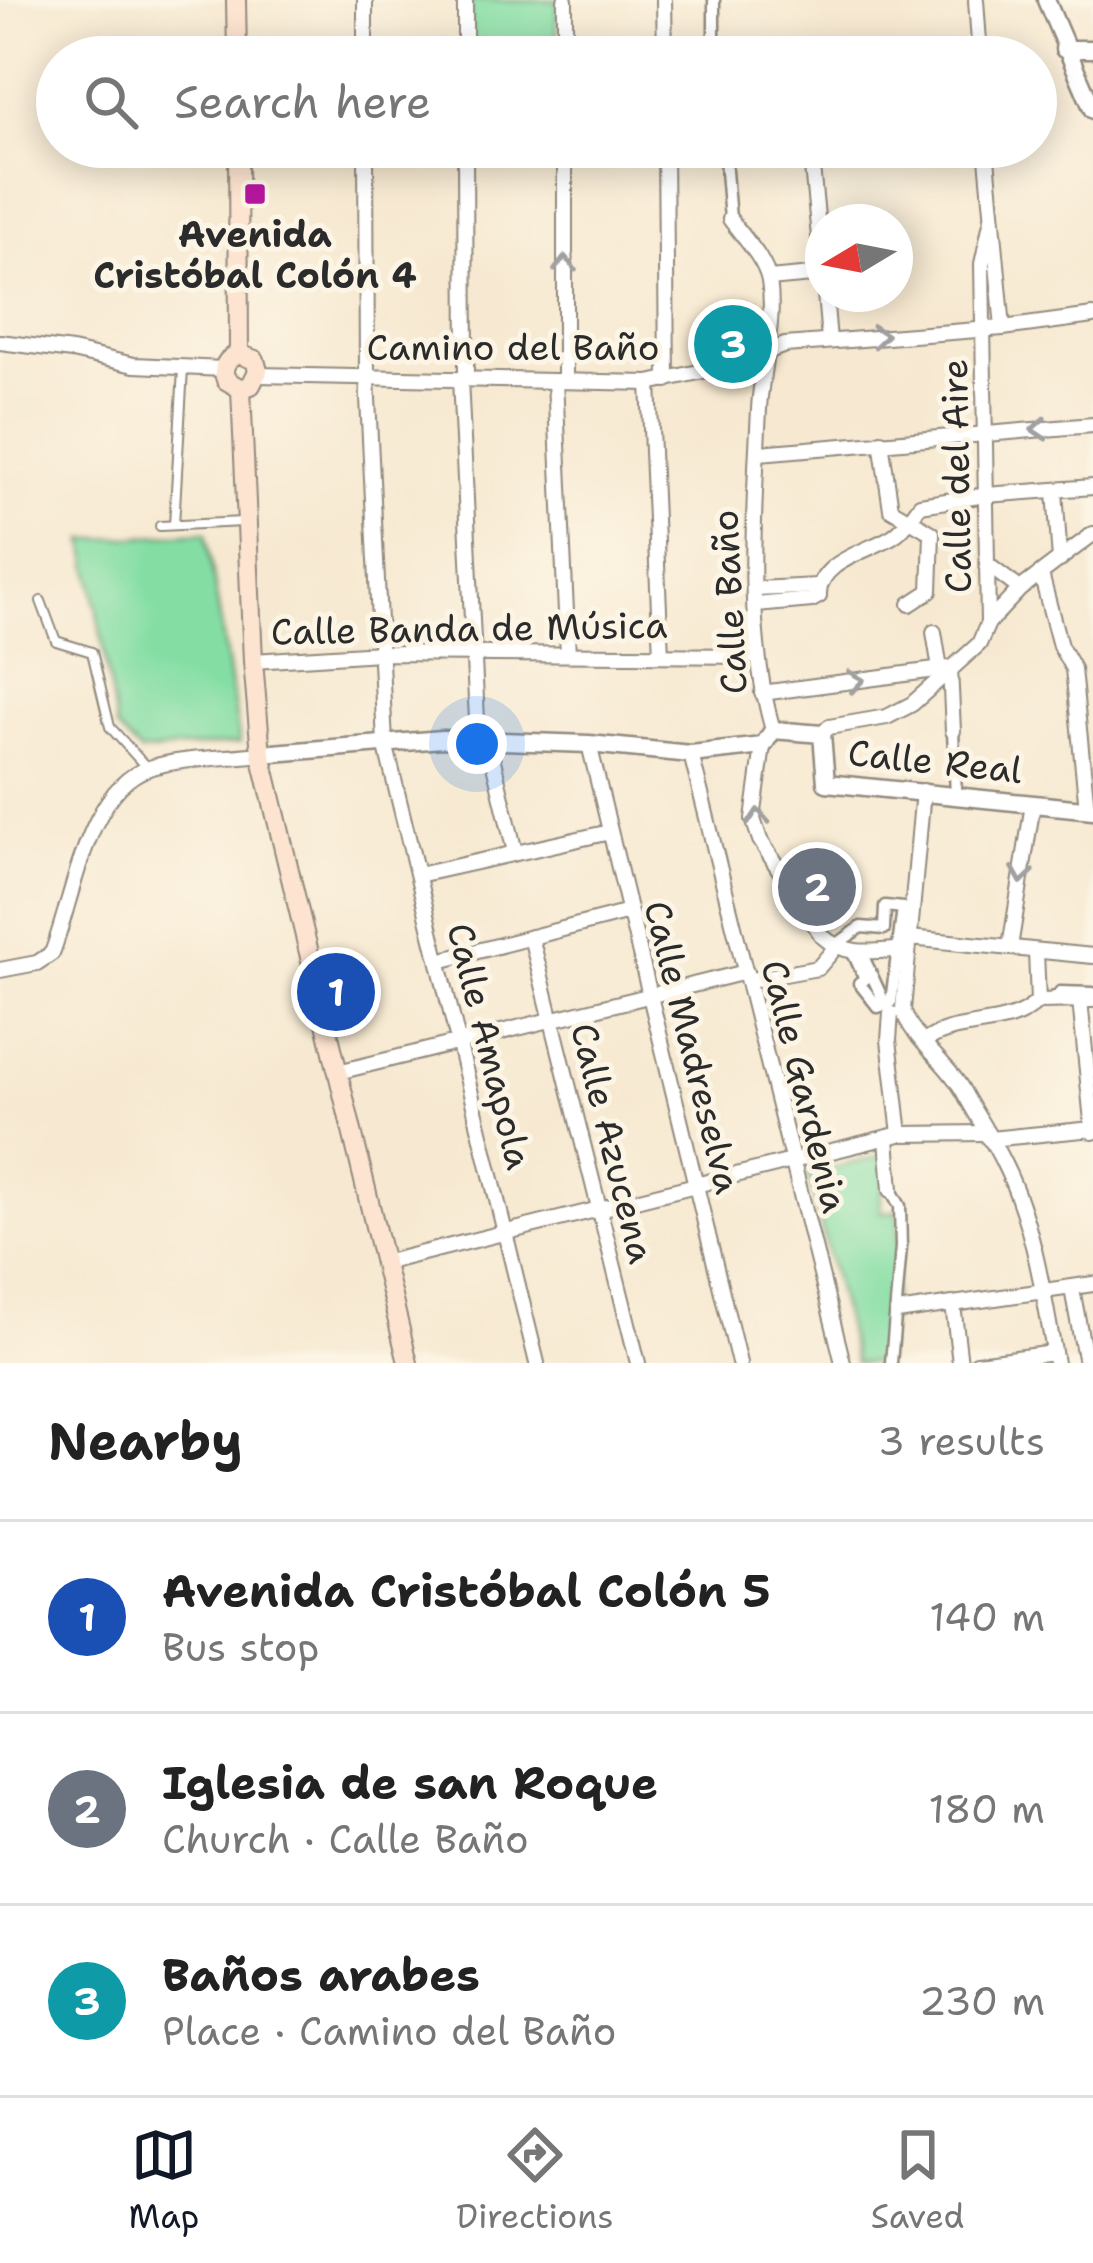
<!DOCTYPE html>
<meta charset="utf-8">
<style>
body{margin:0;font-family:"Shantell Sans",sans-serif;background:#f2f2f2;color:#222}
.compass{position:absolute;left:805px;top:204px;width:108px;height:108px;border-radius:50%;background:#fff;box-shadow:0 6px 30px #0003;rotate:260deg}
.you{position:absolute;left:477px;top:744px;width:42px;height:42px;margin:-30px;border:9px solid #fff;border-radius:50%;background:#1a73e8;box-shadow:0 0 0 18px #1a73e833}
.badge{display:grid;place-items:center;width:78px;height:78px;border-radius:50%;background:#111827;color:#fff;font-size:39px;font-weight:700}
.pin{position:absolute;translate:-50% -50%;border:6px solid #fff;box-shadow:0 3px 12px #0006}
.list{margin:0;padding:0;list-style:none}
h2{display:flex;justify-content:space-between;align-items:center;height:156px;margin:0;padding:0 48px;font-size:51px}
h2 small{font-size:39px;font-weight:400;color:#767676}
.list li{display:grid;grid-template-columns:78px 1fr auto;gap:36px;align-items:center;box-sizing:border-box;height:192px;padding:0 48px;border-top:3px solid #e0e0e0}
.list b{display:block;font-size:45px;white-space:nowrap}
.list p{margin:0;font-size:39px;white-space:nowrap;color:#767676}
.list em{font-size:39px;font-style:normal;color:#767676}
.icon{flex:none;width:66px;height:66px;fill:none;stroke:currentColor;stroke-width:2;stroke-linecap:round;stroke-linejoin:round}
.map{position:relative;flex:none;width:1093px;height:1363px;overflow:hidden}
.search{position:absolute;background:#fff;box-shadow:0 6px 30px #0003;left:36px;right:36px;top:36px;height:132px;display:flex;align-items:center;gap:30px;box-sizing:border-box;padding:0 42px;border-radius:66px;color:#767676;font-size:45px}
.sheet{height:732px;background:#fff}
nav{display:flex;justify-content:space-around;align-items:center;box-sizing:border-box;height:168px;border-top:3px solid #e0e0e0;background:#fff;font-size:33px;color:#767676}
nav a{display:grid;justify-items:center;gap:6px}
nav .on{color:#111827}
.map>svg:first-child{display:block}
.green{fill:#84dea4;stroke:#588468;stroke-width:3}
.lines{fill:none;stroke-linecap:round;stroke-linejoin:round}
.service-casing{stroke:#918a7e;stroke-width:12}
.pedestrian-casing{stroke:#918a7e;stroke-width:15}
.minor-casing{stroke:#918a7e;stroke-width:18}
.tertiary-casing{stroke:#918a7e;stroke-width:21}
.secondary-casing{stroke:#918a7e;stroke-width:22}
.service{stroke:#fff;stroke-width:8}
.pedestrian{stroke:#fff;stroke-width:10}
.minor{stroke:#fff;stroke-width:14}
.tertiary{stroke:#fff;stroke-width:16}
.secondary{stroke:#fde4d0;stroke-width:18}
.oneway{stroke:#a0a0a0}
.poi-dot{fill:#b5179e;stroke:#fcf5e5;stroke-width:4.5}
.labels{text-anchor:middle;stroke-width:10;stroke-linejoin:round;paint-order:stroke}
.poi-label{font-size:36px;font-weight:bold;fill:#2b2b2b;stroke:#fcf5e5}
.street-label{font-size:36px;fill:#2b2b2b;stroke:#fcf5e5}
</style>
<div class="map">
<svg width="1093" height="1363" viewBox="0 0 1093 1363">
<rect width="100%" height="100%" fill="#fcf5e5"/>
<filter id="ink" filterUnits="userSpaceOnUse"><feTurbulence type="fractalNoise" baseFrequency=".00833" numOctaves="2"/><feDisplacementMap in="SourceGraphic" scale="24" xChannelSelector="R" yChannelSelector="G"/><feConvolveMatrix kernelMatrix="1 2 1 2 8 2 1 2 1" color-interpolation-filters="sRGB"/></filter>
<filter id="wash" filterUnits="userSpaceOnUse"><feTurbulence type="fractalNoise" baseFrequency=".004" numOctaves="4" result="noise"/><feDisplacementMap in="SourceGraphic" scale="48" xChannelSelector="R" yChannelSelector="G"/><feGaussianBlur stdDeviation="2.7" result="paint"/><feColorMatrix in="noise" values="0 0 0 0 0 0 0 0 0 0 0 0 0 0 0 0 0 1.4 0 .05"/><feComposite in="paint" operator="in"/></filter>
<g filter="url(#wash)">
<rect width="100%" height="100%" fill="#f7e9d1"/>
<!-- green -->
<g class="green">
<polygon points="470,0 557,0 557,48 470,50"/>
<polygon points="206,532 240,743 140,752 117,729 85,540"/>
<polygon points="885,1155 887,1190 881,1191 881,1212 898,1211 898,1255 884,1363 855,1363 808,1174"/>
</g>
</g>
<g filter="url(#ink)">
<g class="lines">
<!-- service casing -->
<g class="service-casing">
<g id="service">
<polyline points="208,153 209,147"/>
<polyline points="174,525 183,369"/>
<polyline points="160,526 243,522"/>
<polyline points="41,601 56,641 92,652 110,727 147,768"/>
</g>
</g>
<!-- pedestrian casing -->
<g class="pedestrian-casing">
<g id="pedestrian">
<polyline points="714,0 714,57"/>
<polyline points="724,147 730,219"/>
<polyline points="953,731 956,795"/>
<polygon points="885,906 903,908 891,1002 878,1007 859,983 865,979 852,951 840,942 861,927 884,929"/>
<polyline points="861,952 885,1004"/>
<polyline points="1054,997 1060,997 1060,992 1093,993"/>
<polyline points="891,1190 900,1206 901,1247 891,1363"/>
</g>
</g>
<!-- minor casing -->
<g class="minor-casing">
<g id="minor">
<polyline points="365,0 365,57"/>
<polyline points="465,0 465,57"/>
<polyline points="565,0 565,57"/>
<polyline points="664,0 665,57"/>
<polyline points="976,0 980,57"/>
<polyline points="237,55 665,55 777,49"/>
<polyline points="366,147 367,378 385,743 537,1363"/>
<polyline points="465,147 466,379"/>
<polyline points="665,147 667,380"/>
<polyline points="810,147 823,277"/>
<polyline points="986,147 1003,328"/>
<path d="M730 219C743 237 765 259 769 281 776 322 761 368 759 409 754 511 744 632 773 730"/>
<polyline points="769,279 823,274"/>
<polyline points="825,294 829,340"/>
<polyline points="0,342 72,351 134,365 224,369"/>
<polyline points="258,375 649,383 735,364 785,345 1003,328 1093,316"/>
<polyline points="460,379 478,740"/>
<polyline points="555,381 568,654"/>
<polyline points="565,381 565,147"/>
<polyline points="649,383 661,655"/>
<polyline points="881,441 891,509 932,533 930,591 910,604"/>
<polyline points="759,453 1093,425"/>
<polyline points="1055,491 1060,560"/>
<polyline points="988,565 1020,589"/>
<polyline points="1041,574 1060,646 1073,669 1087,809"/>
<polyline points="756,589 818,586"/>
<path d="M756 605 812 600 819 596C817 561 870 551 893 536 904 529 912 516 920 505L986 495 1093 487"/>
<polyline points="988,623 982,264 992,218"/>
<polyline points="934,632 940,669"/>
<polyline points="253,661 380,653 757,656"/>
<polyline points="950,668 953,731"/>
<polyline points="762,693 950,668"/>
<polyline points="822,734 829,727 887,717 912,704 979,644 988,623 1020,589 1093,534"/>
<polyline points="488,740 515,852"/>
<polyline points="589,744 739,1363"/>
<path d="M763 746 753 819 760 840 822 936C846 958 876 951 906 949"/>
<polyline points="691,754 843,1363"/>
<path d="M923 791 903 1010C913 1041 946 1060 963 1091 976 1115 992 1139 1004 1164 1034 1224 1044 1297 1056 1363"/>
<polyline points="418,875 610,832"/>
<polyline points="531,937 638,1363"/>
<polyline points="910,938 1093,956"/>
<polyline points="1010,947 1033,804"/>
<polyline points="1036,952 1038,1001 1093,1000"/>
<polyline points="439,961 629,912"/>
<path d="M0 970 37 963 52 953C73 900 87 788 149 768 180 758 228 758 261 754"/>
<polyline points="751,980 818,968 835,948"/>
<polyline points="1080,1000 1093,1132"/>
<polyline points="891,1013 889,1040 900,1134"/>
<path d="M924 1042C956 1017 1009 1032 1038 1001"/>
<polyline points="338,1072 746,972"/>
<polyline points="887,1138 891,1190"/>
<polyline points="989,1139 1093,1129"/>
<polyline points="383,1263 900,1134 986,1133"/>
<polyline points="1072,1289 1086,1363"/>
<polyline points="953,1305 960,1363"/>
<polyline points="897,1312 1093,1284"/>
<polyline points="977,1363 1054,1353"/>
</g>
</g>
<!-- tertiary casing -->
<g class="tertiary-casing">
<g id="tertiary">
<polyline points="1046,0 1093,110"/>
<polyline points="1064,49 1093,49"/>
<polyline points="261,754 442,739 589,744 691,754 763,746 773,730 822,734 826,783 1093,810"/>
</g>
</g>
<!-- secondary casing -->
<g class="secondary-casing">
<g id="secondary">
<polyline points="236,0 237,57"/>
<polyline points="238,147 239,354"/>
<polyline points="239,354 255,360 258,371 251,385 241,389"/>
<path d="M239 354C226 358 221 368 226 380L241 389"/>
<polyline points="241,389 253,661 261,754 408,1363"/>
</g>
</g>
<!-- service -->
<use href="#service" class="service"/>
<!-- pedestrian -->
<use href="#pedestrian" class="pedestrian"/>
<!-- minor -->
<use href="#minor" class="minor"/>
<!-- tertiary -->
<use href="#tertiary" class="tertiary"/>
<!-- secondary -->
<use href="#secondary" class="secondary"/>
</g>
<!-- one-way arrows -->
<defs><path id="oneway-chevron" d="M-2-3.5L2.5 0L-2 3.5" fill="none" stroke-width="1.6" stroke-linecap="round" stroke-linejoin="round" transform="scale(3)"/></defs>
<g class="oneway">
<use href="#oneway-chevron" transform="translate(565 264) rotate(-90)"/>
<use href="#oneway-chevron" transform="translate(880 336) rotate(-5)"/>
<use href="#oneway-chevron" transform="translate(1039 429) rotate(176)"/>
<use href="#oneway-chevron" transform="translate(856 681) rotate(-8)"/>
<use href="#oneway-chevron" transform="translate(758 817) rotate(-94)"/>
<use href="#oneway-chevron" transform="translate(1022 875) rotate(99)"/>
</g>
</g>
<!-- markers -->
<rect class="poi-dot" x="243" y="182" width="24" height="24" rx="6"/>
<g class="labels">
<!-- poi labels -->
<g class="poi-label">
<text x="255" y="247">Avenida<tspan x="255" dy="41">Cristóbal Colón 4</tspan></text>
</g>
<!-- street labels -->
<g class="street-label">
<text x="513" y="360">Camino del Baño</text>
<text transform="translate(956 476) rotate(-91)" y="13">Calle del Aire</text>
<text transform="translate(729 602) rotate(-93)" y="13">Calle Baño</text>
<text transform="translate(469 628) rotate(-1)" y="13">Calle Banda de Música</text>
<text transform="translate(935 761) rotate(6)" y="13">Calle Real</text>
<text transform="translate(490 1046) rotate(76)" y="13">Calle Amapola</text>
<text transform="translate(693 1047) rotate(76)" y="13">Calle Madreselva</text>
<text transform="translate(805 1086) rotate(76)" y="13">Calle Gardenia</text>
<text transform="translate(613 1143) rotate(76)" y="13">Calle Azucena</text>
</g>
</g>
</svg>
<svg class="compass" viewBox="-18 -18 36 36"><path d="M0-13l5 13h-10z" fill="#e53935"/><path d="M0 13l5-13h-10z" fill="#767676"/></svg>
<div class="you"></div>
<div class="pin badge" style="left:336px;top:992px;background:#1a4fb4">1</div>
<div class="pin badge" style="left:817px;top:887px;background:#6b7280">2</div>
<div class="pin badge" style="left:733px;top:344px;background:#0f9aa8">3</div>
<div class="search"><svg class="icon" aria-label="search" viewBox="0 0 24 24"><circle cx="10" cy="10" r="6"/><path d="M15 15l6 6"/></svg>Search here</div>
</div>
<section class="sheet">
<h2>Nearby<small>3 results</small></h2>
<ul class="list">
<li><span class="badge" style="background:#1a4fb4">1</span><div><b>Avenida Cristóbal Colón 5</b><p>Bus stop</p></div><em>140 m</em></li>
<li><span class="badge" style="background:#6b7280">2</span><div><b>Iglesia de san Roque</b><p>Church · Calle Baño</p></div><em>180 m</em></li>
<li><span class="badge" style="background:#0f9aa8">3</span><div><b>Baños arabes</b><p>Place · Camino del Baño</p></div><em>230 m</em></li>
</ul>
</section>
<nav>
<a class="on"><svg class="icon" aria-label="map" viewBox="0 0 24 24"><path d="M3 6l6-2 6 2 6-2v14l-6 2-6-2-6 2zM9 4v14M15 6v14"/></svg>Map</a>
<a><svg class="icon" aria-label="directions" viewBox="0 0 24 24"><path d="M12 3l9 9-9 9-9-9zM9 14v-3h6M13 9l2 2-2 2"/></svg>Directions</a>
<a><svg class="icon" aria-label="saved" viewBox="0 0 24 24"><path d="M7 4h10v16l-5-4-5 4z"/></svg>Saved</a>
</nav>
